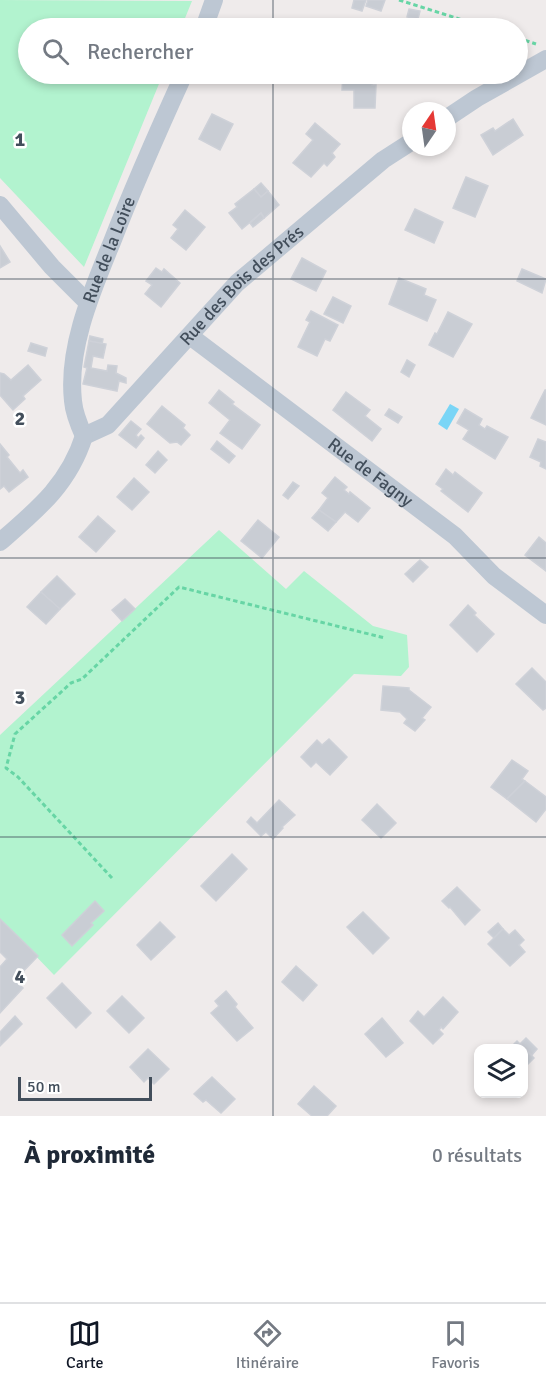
<!DOCTYPE html>
<html lang="fr">
<meta charset="utf-8">
<style>
body{margin:0;font-family:Signika,sans-serif;background:#f6f6f7;color:#1f2937}
.controls{position:absolute;right:18px;bottom:18px;display:grid;overflow:hidden;border-radius:12px;box-shadow:0 3px 9px #0003}
.controls button{width:54px;height:54px;display:grid;place-items:center;padding:0;border:0;border-bottom:2px solid #e0e1e3;background:#fff;color:#1f2937;font:30px sans-serif}
.compass{position:absolute;left:402px;top:102px;width:54px;height:54px;border-radius:50%;background:#fff;box-shadow:0 3px 9px #0003;rotate:13deg}
.scale{position:absolute;left:18px;bottom:15px;width:134px;box-sizing:border-box;padding-left:6px;border:3px solid #424e5b;border-top:0;font-size:16px;line-height:21px;white-space:nowrap;color:#424e5b;-webkit-text-stroke:4px #fff;paint-order:stroke}
.list{margin:0;padding:0;list-style:none}
h2{display:flex;justify-content:space-between;align-items:center;height:78px;margin:0;padding:0 24px;font-size:26px}
h2 small{font-size:20px;font-weight:400;color:#747a83}
.icon{flex:none;width:33px;height:33px;fill:none;stroke:currentColor;stroke-width:2;stroke-linecap:round;stroke-linejoin:round}
.map{position:relative;flex:none;width:546px;height:1116px;overflow:hidden}
.search{position:absolute;background:#fff;box-shadow:0 3px 9px #0003;left:18px;right:18px;top:18px;height:66px;display:flex;align-items:center;gap:15px;box-sizing:border-box;padding:0 21px;border-radius:33px;color:#747a83;font-size:22px}
.sheet{height:186px;background:#fff}
nav{display:flex;justify-content:space-around;align-items:center;box-sizing:border-box;height:84px;border-top:2px solid #e0e1e3;background:#fff;font-size:16px;color:#747a83}
nav a{display:grid;justify-items:center;gap:3px}
nav .on{color:#111827}
.map>svg:first-child{display:block}
.green{fill:#b2f3cf}
.water{fill:#7ad5f6}
.building{fill:#c9cdd4;stroke:#ced1d8;stroke-width:1.5}
.lines{fill:none;stroke-linecap:round;stroke-linejoin:round}
.path{stroke:#67d5a5;stroke-width:3;stroke-dasharray:4.5 3;stroke-linecap:butt}
.street{stroke:#bdc7d3;stroke-width:18}
.grid{fill:none;stroke:#424e5b;stroke-width:1.5;stroke-opacity:0.55}
.labels{text-anchor:middle;stroke-width:5;stroke-linejoin:round;paint-order:stroke}
.street-label{font-size:18px;fill:#424e5b;stroke:#fff}
.grid-label{font-size:20px;text-anchor:middle;font-weight:bold;fill:#424e5b;stroke:#fff;stroke-width:5;stroke-linejoin:round;paint-order:stroke}
</style>
<div class="map">
<svg width="546" height="1116" viewBox="0 0 546 1116">
<rect width="100%" height="100%" fill="#efebeb"/>
<!-- green -->
<g class="green">
<polygon points="0,0 192,1 181,28 28,28 28,74 163,74 84,267 0,178"/>
<polygon points="219,530 286,589 304,571 373,626 407,635 409,667 401,676 354,674 54,975 0,919 0,735"/>
</g>
<!-- water -->
<polygon class="water" points="450,404 459,409 447,430 438,424"/>
<!-- building -->
<g class="building">
<polygon points="354,0 366,0 362,11 352,8"/>
<polygon points="368,0 385,0 381,11 366,6"/>
<polygon points="409,9 420,11 418,19 407,17"/>
<polygon points="343,74 373,74 372,85 376,85 375,108 354,108 354,90 342,90"/>
<polygon points="212,114 233,124 220,150 199,139"/>
<polygon points="513,119 523,135 493,155 481,135 493,128 495,131"/>
<polygon points="315,123 340,144 332,153 335,157 327,166 324,163 311,177 293,163 313,140 306,134"/>
<polygon points="466,177 488,186 475,217 453,208"/>
<polygon points="261,183 268,191 261,197 254,189"/>
<polygon points="254,189 261,197 268,191 279,205 264,218 261,213 242,229 229,213 237,207 235,204"/>
<polygon points="415,209 443,222 434,243 405,230"/>
<polygon points="185,210 205,227 186,250 171,238 178,229 173,225"/>
<polygon points="261,213 264,218 253,227 250,223"/>
<polygon points="0,246 10,262 0,268"/>
<polygon points="302,258 326,271 316,291 291,279"/>
<polygon points="156,268 162,272 164,269 180,283 161,307 145,294 152,285 146,281"/>
<polygon points="522,269 546,279 542,293 517,281"/>
<polygon points="399,278 426,289 424,295 436,300 427,321 389,304"/>
<polygon points="333,297 351,306 343,323 324,314"/>
<polygon points="311,311 338,325 330,341 325,339 317,356 298,347 310,322 306,320"/>
<polygon points="448,312 472,324 453,357 429,345 435,333 437,334"/>
<polygon points="90,336 103,339 102,344 89,341"/>
<polygon points="89,341 106,344 103,358 93,356 91,368 107,371 108,365 117,366 116,373 126,378 126,383 119,381 117,391 83,384 87,368 84,367"/>
<polygon points="31,343 47,348 45,356 28,351"/>
<polygon points="407,360 415,365 409,377 401,372"/>
<polygon points="28,365 41,380 23,396 25,399 13,410 0,395 0,373 4,374 11,380"/>
<polygon points="219,390 234,402 232,404 260,425 242,449 220,433 230,420 209,403"/>
<polygon points="545,390 546,390 546,425 531,418"/>
<polygon points="346,392 370,410 365,416 381,429 372,441 333,410"/>
<polygon points="162,406 185,425 183,428 190,435 181,445 177,442 170,443 147,424"/>
<polygon points="389,409 402,417 398,423 385,415"/>
<polygon points="465,409 482,419 479,425 485,429 487,426 508,437 495,459 463,439 469,430 457,423"/>
<polygon points="131,421 141,429 136,435 138,438 141,435 144,438 136,448 119,435"/>
<polygon points="538,439 546,442 546,469 540,466 541,462 530,457"/>
<polygon points="217,441 235,456 229,463 211,449"/>
<polygon points="0,444 9,455 7,457 20,473 23,470 28,477 9,492 4,486 0,489"/>
<polygon points="158,451 167,460 155,473 146,465"/>
<polygon points="446,469 453,475 455,472 482,493 468,512 441,491 443,489 436,484"/>
<polygon points="335,477 347,487 344,490 349,494 350,492 370,508 358,522 345,512 336,522 319,510 328,498 322,493"/>
<polygon points="134,478 149,492 132,510 117,497"/>
<polygon points="293,482 299,486 288,499 283,495"/>
<polygon points="319,510 336,522 328,531 312,518"/>
<polygon points="98,516 115,531 96,552 79,537"/>
<polygon points="258,520 279,537 262,558 241,541"/>
<polygon points="539,537 546,543 546,571 525,555"/>
<polygon points="420,560 428,567 413,582 405,574"/>
<polygon points="57,576 75,594 60,609 41,592"/>
<polygon points="41,592 60,609 46,624 27,607"/>
<polygon points="125,599 135,609 122,621 112,610"/>
<polygon points="468,605 476,613 474,615 494,634 477,652 450,625"/>
<polygon points="532,668 546,682 546,708 543,710 516,684"/>
<polygon points="383,686 409,688 409,690 431,707 422,718 425,720 415,731 404,723 407,719 400,712 381,710"/>
<polygon points="329,739 347,757 330,775 316,762 311,767 301,757 317,740 322,745"/>
<polygon points="512,760 528,771 522,779 525,781 507,799 491,787"/>
<polygon points="525,781 546,797 546,809 536,822 507,799"/>
<polygon points="279,800 295,815 282,827 283,828 273,839 266,832 261,836 247,822 251,817 257,823"/>
<polygon points="377,804 396,823 381,838 362,820"/>
<polygon points="232,854 247,869 216,901 201,886"/>
<polygon points="457,887 480,910 465,925 450,907 449,908 442,901"/>
<polygon points="95,901 104,911 91,923 93,925 72,946 62,935"/>
<polygon points="363,912 389,938 373,954 347,927"/>
<polygon points="0,919 38,956 15,980 23,988 0,1013 0,967 7,959 0,952"/>
<polygon points="160,922 175,937 151,960 137,945"/>
<polygon points="498,923 503,929 494,938 488,932"/>
<polygon points="503,929 509,935 515,930 524,940 519,945 525,952 510,966 488,944"/>
<polygon points="296,966 317,985 303,1001 282,982"/>
<polygon points="62,983 91,1013 76,1028 47,998"/>
<polygon points="226,991 237,1004 235,1007 253,1028 237,1041 211,1013 219,1006 215,1001"/>
<polygon points="122,996 144,1018 129,1033 107,1011"/>
<polygon points="443,997 458,1012 443,1029 441,1027 439,1030 443,1034 433,1044 410,1021 418,1011 424,1017"/>
<polygon points="15,1016 22,1024 0,1046 0,1032"/>
<polygon points="382,1018 403,1043 386,1057 365,1034"/>
<polygon points="526,1038 537,1049 532,1055 520,1044"/>
<polygon points="517,1041 534,1058 524,1068 524,1048 510,1048"/>
<polygon points="148,1049 169,1069 154,1084 148,1078 144,1082 130,1067"/>
<polygon points="212,1077 235,1099 221,1113 206,1100 203,1102 194,1094"/>
<polygon points="314,1086 336,1106 327,1116 312,1116 298,1104"/>
</g>
<g class="lines">
<!-- path -->
<g class="path">
<polyline points="399,0 488,28"/>
<polyline points="518,38 536,44"/>
<polyline points="112,878 18,777 6,768 15,734 71,683 82,679 179,587 385,638"/>
</g>
<!-- street -->
<g class="street">
<polyline points="204,28 214,0"/>
<polyline points="447,118 477,98 546,59"/>
<polyline points="0,205 52,267 88,303"/>
<path id="s1" d="M190 336 455 536 494 576 546 615"/>
<path id="s2" d="M84 436 108 425 237 283 383 160 411 142"/>
<path id="s3" d="M84 436C79 425 74 413 73 401 67 348 92 291 112 242 134 185 159 129 184 74"/>
<path d="M0 542C37 510 69 484 84 436"/>
</g>
</g>
<!-- grid -->
<path class="grid" d="M273 0V28M273 74V1116M0 279H546M0 558H546M0 837H546"/>
<g class="labels">
<!-- street labels -->
<g class="street-label">
<text dy="6" stroke="none"><textPath href="#s3" startOffset="194">Rue de la Loire</textPath></text>
<text dy="6" stroke="none"><textPath href="#s2" startOffset="220">Rue des Bois des Prés</textPath></text>
<text dy="6" stroke="none"><textPath href="#s1" startOffset="226">Rue de Fagny</textPath></text>
</g>
</g>
<g class="grid-label">
<text x="20" y="146">1</text>
<text x="20" y="425">2</text>
<text x="20" y="704">3</text>
<text x="20" y="983">4</text>
</g>
</svg>
<div class="controls">
<button><svg class="icon" aria-label="layers" viewBox="0 0 24 24"><path d="M12 4l9 5-9 5-9-5zM3 14l9 5 9-5"/></svg></button>
</div>
<svg class="compass" viewBox="-18 -18 36 36"><path d="M0-13l5 13h-10z" fill="#e53935"/><path d="M0 13l5-13h-10z" fill="#747a83"/></svg>
<div class="scale">50 m</div>
<div class="search"><svg class="icon" aria-label="search" viewBox="0 0 24 24"><circle cx="10" cy="10" r="6"/><path d="M15 15l6 6"/></svg>Rechercher</div>
</div>
<section class="sheet">
<h2>À proximité<small>0 résultats</small></h2>
<ul class="list">
</ul>
</section>
<nav>
<a class="on"><svg class="icon" aria-label="map" viewBox="0 0 24 24"><path d="M3 6l6-2 6 2 6-2v14l-6 2-6-2-6 2zM9 4v14M15 6v14"/></svg>Carte</a>
<a><svg class="icon" aria-label="directions" viewBox="0 0 24 24"><path d="M12 3l9 9-9 9-9-9zM9 14v-3h6M13 9l2 2-2 2"/></svg>Itinéraire</a>
<a><svg class="icon" aria-label="saved" viewBox="0 0 24 24"><path d="M7 4h10v16l-5-4-5 4z"/></svg>Favoris</a>
</nav>
